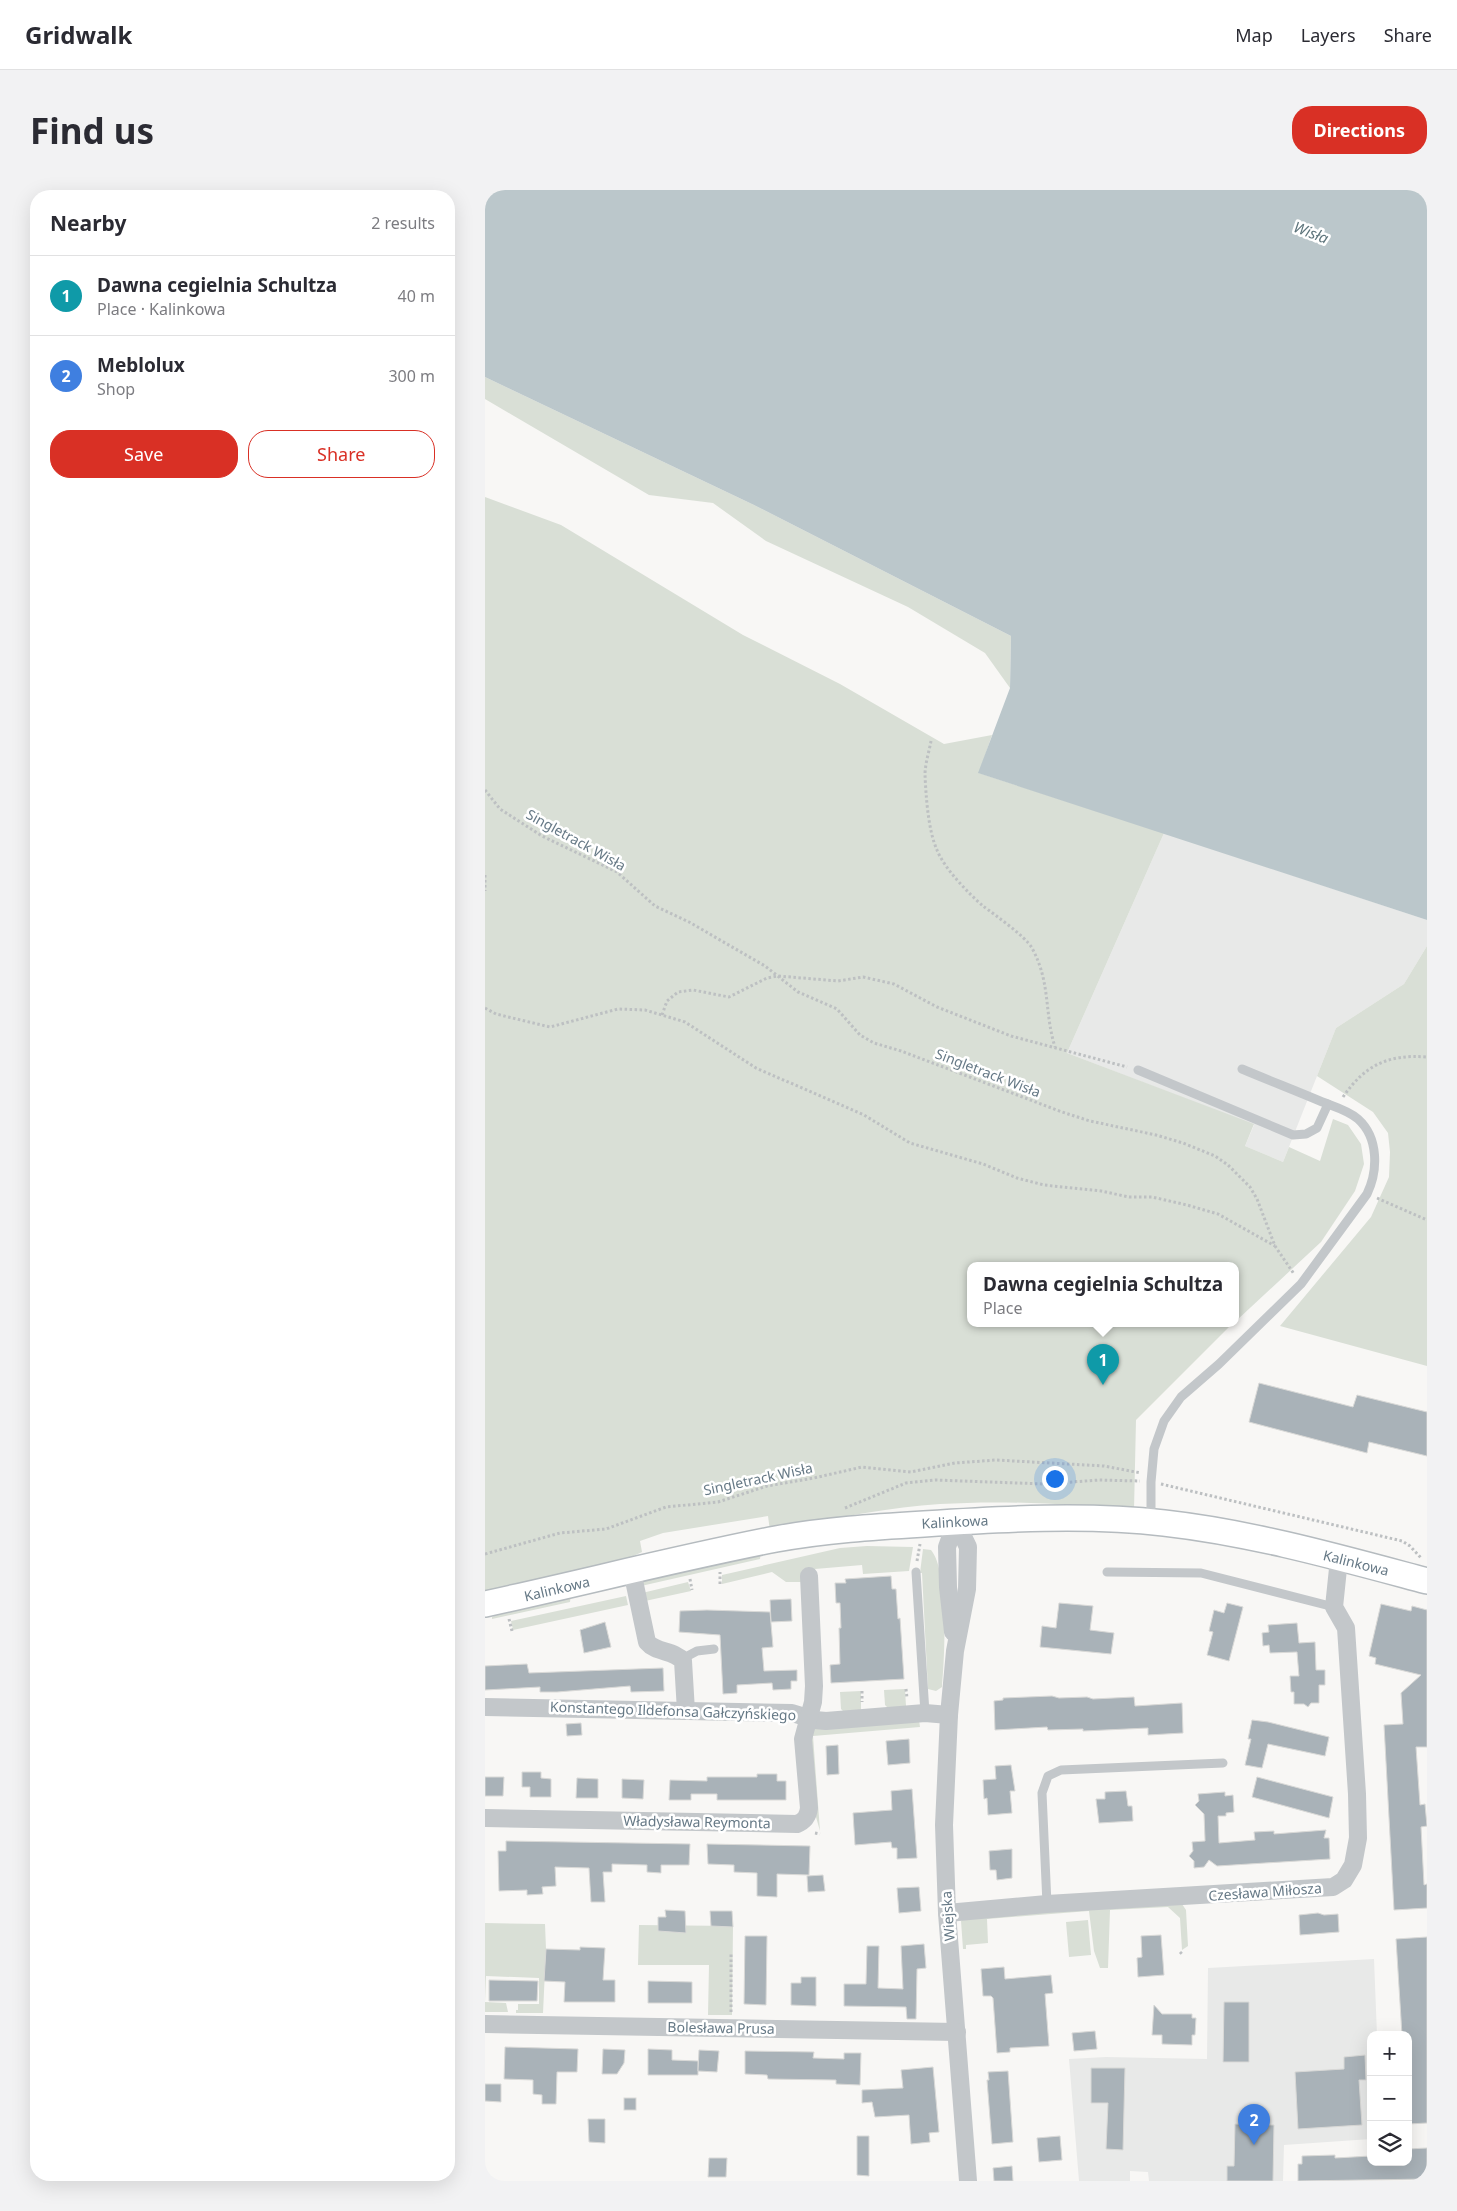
<!DOCTYPE html>
<meta charset="utf-8">
<style>
body{margin:0;font-family:"Noto Sans",sans-serif;background:#f2f2f3;color:#2b2b33}
.controls{position:absolute;right:15px;bottom:15px;display:grid;overflow:hidden;border-radius:10px;box-shadow:0 5px 20px #0002}
.controls button{width:45px;height:45px;display:grid;place-items:center;padding:0;border:0;border-bottom:1px solid #e1e1e2;background:#fff;color:#2b2b33;font:25px sans-serif}
.you{position:absolute;left:569px;top:1288px;width:18px;height:18px;margin:-12px;border:4px solid #fff;border-radius:50%;background:#1a73e8;box-shadow:0 0 0 8px #1a73e833}
.badge{display:grid;place-items:center;width:32px;height:32px;border-radius:50%;background:#d93025;color:#fff;font-size:16px;font-weight:700}
.pin{position:absolute;translate:-50% -41px;filter:drop-shadow(0 1px 2px #0008)}
.pin::after{content:'';position:absolute;top:26px;width:18px;height:15px;background:inherit;clip-path:polygon(0 0,100% 0,50% 100%)}
.popup{position:absolute;left:482px;top:1072px;width:272px;height:65px;box-sizing:border-box;display:grid;place-content:center;border-radius:10px;background:#fff;filter:drop-shadow(0 1px 4px #0005);font-size:16px;white-space:nowrap;color:#7c7c81}
.popup b{font-size:19px;color:#2b2b33}
.popup::after{content:'';position:absolute;left:50%;top:100%;margin-left:-10px;border:10px solid transparent;border-top-color:#fff}
.list{margin:0;padding:0;list-style:none}
h2{display:flex;justify-content:space-between;align-items:center;height:65px;margin:0;padding:0 20px;font-size:21px}
h2 small{font-size:16px;font-weight:400;color:#7c7c81}
.list li{display:grid;grid-template-columns:32px 1fr auto;gap:15px;align-items:center;box-sizing:border-box;height:80px;padding:0 20px;border-top:1px solid #e1e1e2}
.list b{display:block;font-size:19px;white-space:nowrap}
.list p{margin:0;font-size:16px;white-space:nowrap;color:#7c7c81}
.list em{font-size:16px;font-style:normal;color:#7c7c81}
.actions{display:flex;gap:10px;padding:15px 20px}
.actions a{flex:1;padding:11px 0;border:1px solid #d93025;border-radius:20px;text-align:center;font-size:18px;color:#d93025}
.actions .main{background:#d93025;color:#fff}
.icon{flex:none;width:28px;height:28px;fill:none;stroke:currentColor;stroke-width:2;stroke-linecap:round;stroke-linejoin:round}
.map{position:relative;flex:none;width:942px;height:1991px;overflow:hidden;border-radius:20px}
header{display:flex;align-items:center;gap:30px;box-sizing:border-box;height:70px;padding:0 25px;background:#fff;border-bottom:1px solid #e1e1e2}
header strong{font-size:24px}
nav{display:flex;gap:28px;margin-inline-start:auto;font-size:18px}
.intro{display:flex;align-items:center;justify-content:space-between;box-sizing:border-box;height:120px;padding:0 30px}
h1{margin:0;font-size:35px}
.button{padding:12px 22px;border-radius:20px;background:#d93025;color:#fff;font-size:18px;font-weight:700}
main{display:flex;gap:30px;padding:0 30px}
aside{flex:1;background:#fff;border-radius:20px;box-shadow:0 5px 20px #0002}
.map>svg:first-child{display:block}
.built{fill:#e8e9e8}
.green{fill:#d9dfd6}
.water{fill:#bbc7cb}
.building{fill:#a9b2b8;stroke:#d9d9d7}
.lines{fill:none;stroke-linecap:round;stroke-linejoin:round}
.secondary-casing{stroke:#b5bbbf;stroke-width:28}
.path{stroke:#bdc0c2;stroke-width:3;stroke-dasharray:2.5 2.5;stroke-linecap:butt}
.lane{stroke:#c3c7ca;stroke-width:9}
.street{stroke:#c3c7ca;stroke-width:18}
.secondary{stroke:#fff;stroke-width:25}
.labels{text-anchor:middle;stroke-width:5;stroke-linejoin:round;paint-order:stroke}
.street-label{font-size:14px;fill:#667986;stroke:#fff}
.water-label{font-size:15px;font-style:italic;fill:#5d747b;stroke:#fff}
</style>
<header>
<strong>Gridwalk</strong>
<nav><a>Map</a><a>Layers</a><a>Share</a></nav>
</header>
<div class="intro"><h1>Find us</h1><a class="button">Directions</a></div>
<main>
<aside>
<h2>Nearby<small>2 results</small></h2>
<ul class="list">
<li><span class="badge" style="background:#0f9aa8">1</span><div><b>Dawna cegielnia Schultza</b><p>Place · Kalinkowa</p></div><em>40 m</em></li>
<li><span class="badge" style="background:#3f7fe0">2</span><div><b>Meblolux</b><p>Shop</p></div><em>300 m</em></li>
</ul>
<div class="actions"><a class="main">Save</a><a>Share</a></div>
</aside>
<div class="map">
<svg width="942" height="1991" viewBox="0 0 942 1991">
<rect width="100%" height="100%" fill="#f8f7f5"/>
<!-- built -->
<g class="built">
<polygon points="679,643 942,730 942,756 919,794 851,838 798,972 760,956 769,935 582,863"/>
<polygon points="889,1769 892,1845 886,1845 886,1949 799,1955 798,1991 664,1991 663,1982 645,1981 645,1991 594,1991 584,1869 621,1867 722,1869 723,1778"/>
</g>
<!-- green -->
<g class="green">
<polygon points="0,187 269,315 526,446 525,498 500,463 423,417 281,351 228,313 164,305 0,209"/>
<path d="M0 307 76 335 258 445 355 494 459 554 507 545 494 583 679 643 582 863 769 934 760 956 798 972 804 957 835 971 848 929 863 935 876 954 879 974 870 1001 836 1052 751 1131 750 1076H486V1134H747L651 1230 649 1320C585 1314 520 1310 455 1314 397 1318 341 1330 285 1341L283 1326 178 1343 155 1351 157 1362 127 1376 0 1403Z"/>
<polygon points="942,756 942,1176 795,1136 886,1027 904,987 905,962 903,943 888,922 832,886 851,838 919,794"/>
<polygon points="382,1356 428,1357 424,1381 378,1384 377,1375 330,1379 316,1389 316,1392 301,1392 287,1382 237,1394 237,1385 355,1358"/>
<path d="M438 1359 446 1360C464 1381 460 1468 457 1497L451 1501 443 1499 437 1383H435Z"/>
<polygon points="276,1361 275,1369 156,1396 155,1389"/>
<polygon points="203,1392 206,1401 160,1411 157,1403"/>
<polygon points="86,1404 85,1412 7,1429 7,1427 26,1418"/>
<polygon points="141,1406 143,1415 28,1440 26,1431"/>
<polygon points="420,1499 421,1516 403,1518 400,1515 399,1500"/>
<polygon points="376,1501 376,1520 359,1522 356,1519 355,1502"/>
<polygon points="434,1530 435,1537 328,1546 335,1641 331,1627 325,1545 329,1539"/>
<polygon points="697,1714 701,1720 703,1756 697,1760 695,1728 683,1717 625,1720 623,1778 615,1778 609,1761 604,1721 502,1729 503,1753 481,1755 481,1759 478,1759 476,1731 481,1727"/>
<polygon points="603,1730 606,1765 584,1767 581,1732"/>
<polygon points="0,1733 60,1734 61,1759 58,1823 31,1823 31,1820 33,1820 33,1814 54,1814 54,1788 1,1786 0,1812 21,1813 23,1822 0,1822"/>
<polygon points="154,1735 248,1736 247,1825 223,1825 224,1775 153,1775"/>
</g>
<!-- water -->
<polygon class="water" points="0,0 942,0 942,730 493,583 525,498 526,446 269,315 0,187"/>
<!-- building -->
<g class="building">
<polygon points="774,1193 868,1217 872,1205 942,1222 942,1266 884,1252 882,1263 764,1232"/>
<polygon points="406,1386 407,1399 411,1399 413,1429 415,1428 419,1489 346,1493 345,1475 355,1474 354,1438 356,1438 355,1413 351,1413 350,1393 361,1393 360,1389"/>
<polygon points="306,1409 307,1431 286,1432 285,1410"/>
<polygon points="574,1413 608,1416 605,1440 629,1443 626,1464 555,1457 557,1436 571,1438"/>
<polygon points="742,1413 758,1417 744,1471 722,1465 728,1442 724,1441 729,1420 739,1423"/>
<polygon points="896,1414 926,1421 927,1416 942,1420 942,1557 931,1557 935,1615 940,1614 942,1636 936,1637 939,1695 942,1694 942,1718 909,1720 899,1535 918,1534 916,1503 936,1485 890,1474 891,1468 884,1466"/>
<polygon points="222,1420 285,1422 288,1457 277,1458 279,1481 312,1480 312,1491 306,1491 306,1499 288,1500 287,1493 252,1495 252,1503 238,1504 235,1445 194,1442 195,1421"/>
<polygon points="120,1432 126,1457 99,1463 95,1440"/>
<polygon points="812,1433 814,1453 830,1452 831,1480 840,1480 840,1495 834,1495 834,1513 826,1513 823,1517 819,1514 809,1514 809,1502 806,1502 805,1486 814,1486 812,1462 785,1463 784,1455 778,1456 777,1443 784,1442 783,1435"/>
<polygon points="42,1474 44,1483 178,1478 179,1501 146,1502 145,1496 72,1502 55,1502 55,1497 0,1500 0,1476"/>
<polygon points="567,1506 574,1508 602,1507 608,1509 649,1507 650,1516 697,1513 698,1543 663,1545 663,1538 598,1541 598,1539 563,1540 562,1537 510,1540 509,1511 518,1510 518,1508"/>
<polygon points="767,1530 783,1532 844,1547 840,1566 783,1554 777,1578 760,1575 766,1549 763,1549"/>
<polygon points="96,1533 97,1545 82,1546 81,1534"/>
<polygon points="424,1549 425,1573 403,1575 401,1551"/>
<polygon points="353,1555 354,1584 342,1585 341,1556"/>
<polygon points="526,1575 530,1601 525,1601 527,1623 503,1625 502,1608 499,1609 498,1590 511,1589 510,1576"/>
<polygon points="37,1582 56,1582 56,1588 66,1589 66,1607 45,1607 45,1597 37,1597"/>
<polygon points="272,1584 292,1584 292,1591 301,1591 301,1610 232,1610 232,1604 206,1604 206,1610 184,1610 185,1590 222,1591 222,1587 272,1587"/>
<polygon points="0,1587 19,1587 18,1606 0,1606"/>
<polygon points="772,1587 848,1607 844,1628 767,1607"/>
<polygon points="92,1588 113,1589 113,1608 91,1608"/>
<polygon points="137,1589 159,1590 158,1609 137,1608"/>
<polygon points="427,1599 432,1668 412,1669 412,1658 407,1658 406,1652 370,1655 368,1623 407,1620 406,1601"/>
<polygon points="641,1601 643,1616 647,1616 648,1631 614,1633 611,1609 620,1609 620,1602"/>
<polygon points="740,1602 740,1606 748,1605 749,1622 741,1623 741,1626 733,1626 734,1653 770,1650 769,1642 789,1641 789,1644 841,1640 839,1648 844,1648 845,1669 732,1676 724,1670 719,1677 709,1678 709,1671 704,1666 708,1661 707,1652 720,1651 720,1649 719,1624 710,1615 714,1611 713,1604"/>
<polygon points="21,1651 205,1654 204,1675 176,1675 176,1683 162,1682 162,1675 127,1674 127,1682 118,1682 120,1712 106,1712 104,1678 70,1677 71,1696 57,1697 58,1704 42,1705 42,1700 14,1701 13,1661 21,1661"/>
<polygon points="222,1654 325,1656 324,1685 292,1684 292,1707 272,1706 272,1683 249,1682 249,1675 223,1674"/>
<polygon points="527,1659 527,1688 512,1690 511,1680 505,1680 504,1661"/>
<polygon points="338,1685 340,1701 323,1702 322,1686"/>
<polygon points="434,1697 436,1721 414,1723 412,1698"/>
<polygon points="180,1720 200,1721 201,1743 173,1741 173,1727 181,1727"/>
<polygon points="225,1721 247,1721 248,1737 226,1736"/>
<polygon points="833,1723 839,1725 853,1724 854,1742 815,1745 814,1725"/>
<polygon points="676,1745 679,1785 653,1787 652,1768 657,1767 656,1746"/>
<polygon points="260,1746 282,1746 281,1815 259,1814"/>
<polygon points="942,1747 942,1933 923,1934 923,1845 917,1845 911,1749"/>
<polygon points="439,1754 441,1778 432,1779 431,1829 422,1829 421,1817 359,1816 359,1794 381,1794 382,1756 394,1756 393,1798 418,1799 416,1756"/>
<polygon points="95,1757 120,1758 118,1790 130,1790 130,1812 79,1812 80,1792 59,1791 61,1759 95,1760"/>
<polygon points="519,1777 520,1789 566,1785 568,1803 560,1804 564,1856 525,1858 525,1862 512,1863 508,1808 506,1806 498,1806 496,1779"/>
<polygon points="316,1787 331,1787 331,1816 306,1815 306,1793 316,1793"/>
<polygon points="4,1790 53,1791 52,1811 4,1811"/>
<polygon points="163,1791 207,1792 207,1813 163,1813"/>
<polygon points="739,1812 764,1812 764,1872 738,1872"/>
<polygon points="669,1815 677,1824 707,1824 707,1828 711,1828 710,1845 707,1845 707,1855 677,1854 677,1845 667,1845"/>
<polygon points="610,1841 612,1859 589,1861 587,1843"/>
<polygon points="20,1857 93,1859 92,1882 72,1882 71,1914 57,1914 57,1905 48,1904 48,1890 19,1889"/>
<polygon points="118,1859 140,1860 139,1873 132,1884 117,1884"/>
<polygon points="163,1859 187,1860 187,1870 213,1871 213,1885 163,1885"/>
<polygon points="214,1860 234,1861 232,1882 213,1881"/>
<polygon points="260,1861 329,1862 328,1868 359,1869 359,1863 376,1863 375,1895 351,1894 351,1890 283,1889 282,1885 260,1884"/>
<polygon points="880,1865 881,1890 874,1890 877,1935 813,1939 810,1882 859,1879 859,1867"/>
<polygon points="448,1877 454,1942 444,1943 445,1952 426,1954 424,1925 390,1927 387,1912 377,1913 377,1900 418,1898 416,1880"/>
<polygon points="606,1878 640,1878 638,1960 621,1959 623,1913 606,1913"/>
<polygon points="523,1881 528,1952 507,1954 502,1890 504,1890 503,1882"/>
<polygon points="0,1894 16,1894 16,1912 0,1911"/>
<rect x="139" y="1908" width="12" height="12"/>
<polygon points="103,1929 120,1929 120,1953 104,1952"/>
<polygon points="750,1934 789,1935 788,1991 742,1991 742,1976 749,1976"/>
<polygon points="372,1946 384,1946 384,1986 372,1985"/>
<polygon points="575,1946 577,1970 554,1972 552,1948"/>
<polygon points="942,1958 942,1989 813,1991 813,1974 817,1974 817,1966 850,1965 850,1968 886,1966 886,1972 923,1972 923,1959"/>
<polygon points="224,1968 242,1968 241,1987 223,1987"/>
<polygon points="527,1976 528,1991 509,1991 508,1978"/>
</g>
<g class="lines">
<!-- secondary casing -->
<g class="secondary-casing">
<path id="secondary" d="M0 1414C97 1393 193 1368 291 1349 340 1340 389 1337 439 1334 517 1329 601 1324 679 1333 768 1343 856 1368 942 1391"/>
</g>
<!-- path -->
<g class="path">
<path d="M446 551C444 562 440 574 440 585 441 606 443 640 452 660 459 678 483 703 498 716 510 725 540 746 547 758 566 793 559 822 570 857"/>
<polyline points="0,600 15,619 57,646 132,682 170,716 204,732 280,776 313,802 352,819 375,845 389,853 416,861 577,922 605,931 671,945 698,953 730,966 743,975 765,997 772,1009 790,1056 809,1084"/>
<polyline points="0,685 0,701"/>
<polyline points="0,818 11,824 65,837 133,819 160,820 200,832 271,878 379,925 425,953 498,974 532,988 559,995 616,1001 644,1007 667,1007 702,1015 733,1024 790,1056"/>
<polyline points="177,825 182,811 193,802 208,800 244,807 282,788 293,786 353,791 378,787 409,794 452,817 526,846 642,877"/>
<path d="M858 907C880 875 903 864 942 867"/>
<polyline points="892,1008 942,1030"/>
<polyline points="676,1294 917,1351 925,1356 937,1369"/>
<polyline points="360,1318 421,1293 450,1290 560,1294 614,1290 655,1291"/>
<polyline points="0,1364 75,1343 121,1339 181,1317 233,1312 282,1296 329,1288 377,1277 426,1282 470,1273 511,1270 619,1276 656,1283"/>
<polyline points="432,1371 435,1354"/>
<polyline points="205,1389 207,1400"/>
<polyline points="235,1394 235,1382"/>
<polyline points="24,1429 27,1441"/>
<polyline points="421,1499 422,1508"/>
<polyline points="377,1501 377,1512"/>
<polyline points="330,1643 335,1644"/>
<polyline points="695,1762 698,1765"/>
<polyline points="246,1822 246,1764"/>
</g>
<!-- lane -->
<g class="lane">
<polyline points="653,880 808,945 821,944 832,938 843,914"/>
<path d="M666 1330V1292L669 1259 679 1231 696 1207 734 1174 816 1094 882 1004C893 981 894 948 873 929 863 920 847 916 835 911 809 900 783 890 757 879"/>
<polyline points="431,1382 440,1523"/>
<polyline points="622,1382 716,1383 849,1417"/>
<polyline points="197,1469 212,1461 229,1459"/>
<polyline points="562,1714 557,1603 563,1586 576,1580 738,1573"/>
</g>
<!-- street -->
<g class="street">
<polyline points="471,1332 483,1357 482,1399 470,1461 464,1525 459,1635 462,1723 483,1991"/>
<path d="M147 1381 162 1452C171 1463 189 1460 198 1471L201 1521"/>
<polyline points="468,1442 463,1397 462,1357 471,1332"/>
<polyline points="0,1517 307,1523 330,1530 341,1531 440,1523 464,1525"/>
<path d="M0 1628 312 1634C320 1631 323 1626 324 1618L318 1549 328 1512 329 1496 324 1386"/>
<polyline points="462,1723 562,1714 848,1697 859,1690 868,1675 873,1648 872,1604 861,1438 849,1417 854,1369"/>
<polyline points="0,1834 472,1842"/>
</g>
<!-- secondary -->
<use href="#secondary" class="secondary"/>
</g>
<g class="labels">
<!-- street labels -->
<g class="street-label">
<text transform="translate(91 650) rotate(29)" y="5">Singletrack Wisła</text>
<text transform="translate(503 883) rotate(21)" y="5">Singletrack Wisła</text>
<text transform="translate(273 1289) rotate(-12)" y="5">Singletrack Wisła</text>
<text transform="translate(470 1332) rotate(-3)" y="5">Kalinkowa</text>
<text transform="translate(871 1373) rotate(14)" y="5">Kalinkowa</text>
<text transform="translate(72 1399) rotate(-13)" y="5">Kalinkowa</text>
<text transform="translate(188 1521) rotate(2)" y="5">Konstantego Ildefonsa Gałczyńskiego</text>
<text transform="translate(212 1632) rotate(1)" y="5">Władysława Reymonta</text>
<text transform="translate(780 1702) rotate(-4)" y="5">Czesława Miłosza</text>
<text transform="translate(463 1726) rotate(-94)" y="5">Wiejska</text>
<text transform="translate(236 1838) rotate(1)" y="5">Bolesława Prusa</text>
</g>
<!-- water labels -->
<g class="water-label">
<text transform="translate(826 43) rotate(21)" y="5">Wisła</text>
</g>
</g>
</svg>
<div class="controls">
<button>+</button>
<button>−</button>
<button><svg class="icon" aria-label="layers" viewBox="0 0 24 24"><path d="M12 4l9 5-9 5-9-5zM3 14l9 5 9-5"/></svg></button>
</div>
<div class="you"></div>
<div class="pin badge" style="left:618px;top:1195px;background:#0f9aa8">1</div>
<div class="popup"><b>Dawna cegielnia Schultza</b>Place</div>
<div class="pin badge" style="left:769px;top:1955px;background:#3f7fe0">2</div>
</div>
</main>
